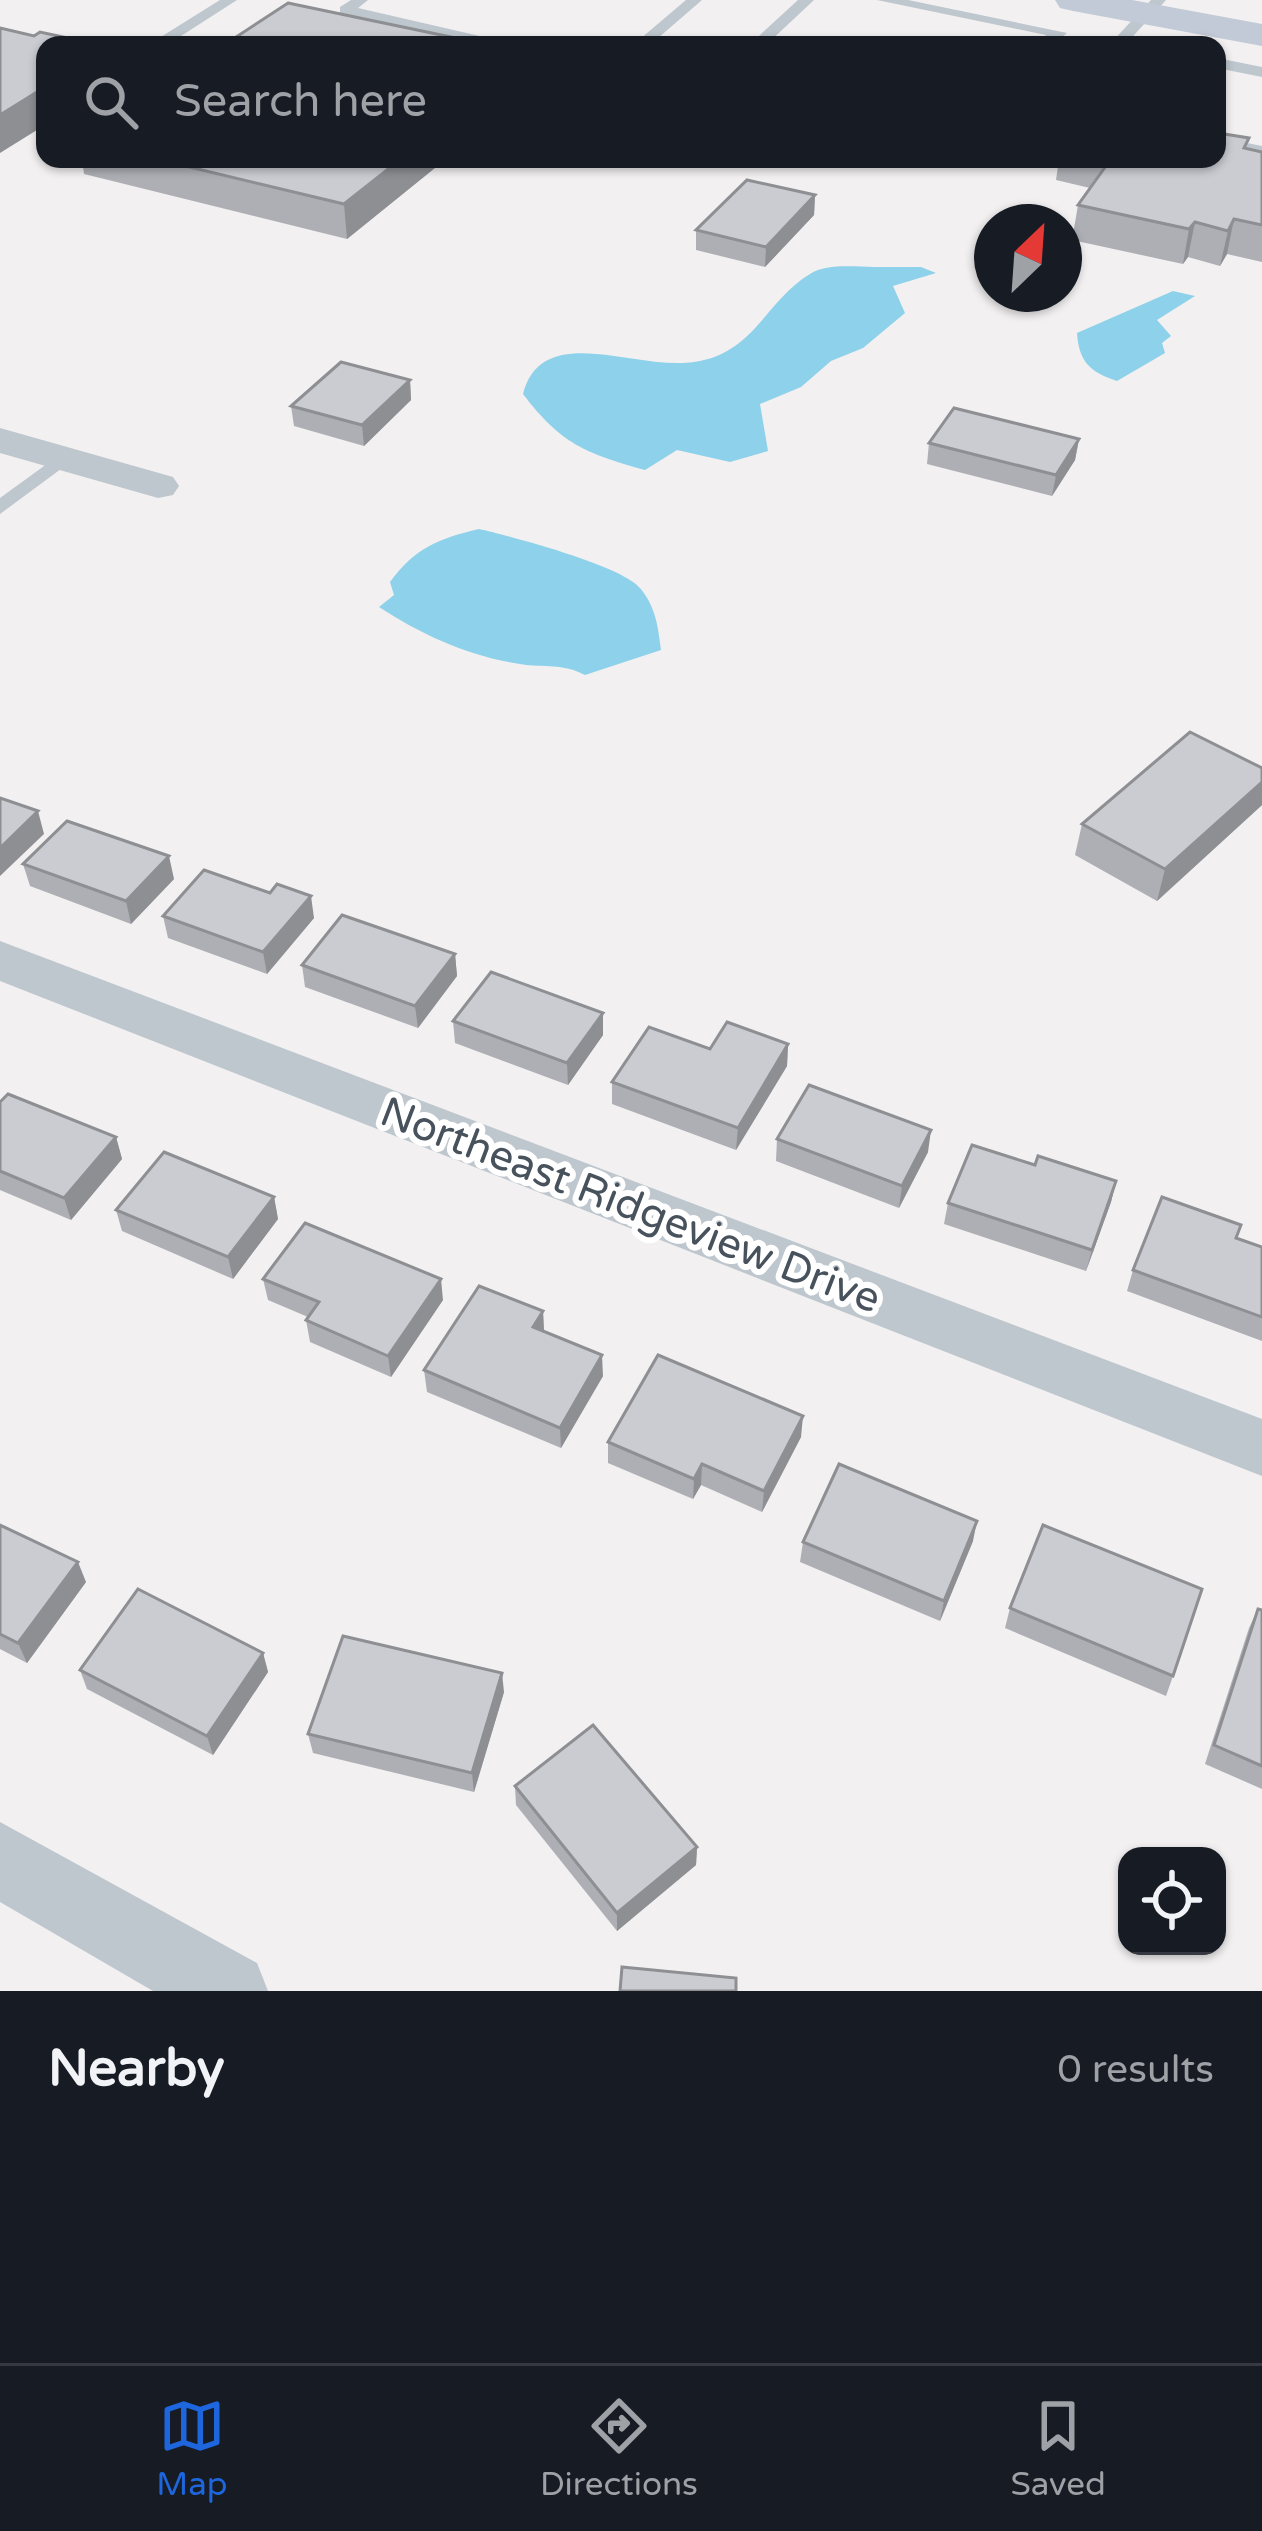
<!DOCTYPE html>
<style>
body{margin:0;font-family:"Varela Round",sans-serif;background:#242831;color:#f1f3f6}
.controls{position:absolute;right:36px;bottom:36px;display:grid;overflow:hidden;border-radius:24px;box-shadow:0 3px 9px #0004}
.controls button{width:108px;height:108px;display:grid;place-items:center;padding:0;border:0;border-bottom:3px solid #363941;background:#171b24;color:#f1f3f6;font:60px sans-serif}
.compass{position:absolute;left:974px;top:204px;width:108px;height:108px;border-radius:50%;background:#171b24;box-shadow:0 3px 9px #0004;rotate:25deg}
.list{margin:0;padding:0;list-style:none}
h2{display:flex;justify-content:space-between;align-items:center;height:156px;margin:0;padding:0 48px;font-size:51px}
h2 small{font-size:39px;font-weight:400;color:#9ea1a6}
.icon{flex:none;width:66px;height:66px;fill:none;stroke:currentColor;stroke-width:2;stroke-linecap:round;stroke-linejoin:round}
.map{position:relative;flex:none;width:1262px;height:1991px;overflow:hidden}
.search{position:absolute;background:#171b24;box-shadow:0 3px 9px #0004;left:36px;right:36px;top:36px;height:132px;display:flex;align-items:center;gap:30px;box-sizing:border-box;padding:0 42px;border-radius:24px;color:#9ea1a6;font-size:45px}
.sheet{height:372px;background:#171b24}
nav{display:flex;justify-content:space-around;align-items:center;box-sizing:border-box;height:168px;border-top:3px solid #363941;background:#171b24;font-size:33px;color:#9ea1a6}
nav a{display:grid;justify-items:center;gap:6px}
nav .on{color:#1d66de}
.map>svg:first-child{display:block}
.water{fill:#8ed1ea}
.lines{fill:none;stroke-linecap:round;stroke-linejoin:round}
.service{fill:#bec6ce;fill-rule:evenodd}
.minor{fill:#bec6ce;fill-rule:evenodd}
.secondary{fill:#c1cad6;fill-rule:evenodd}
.wall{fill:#aeafb5}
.shaded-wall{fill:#8d8f93}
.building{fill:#caccd2;stroke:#8d8f93;stroke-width:3}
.labels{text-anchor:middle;stroke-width:12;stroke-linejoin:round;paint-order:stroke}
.street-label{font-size:42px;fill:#48525d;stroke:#fff}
</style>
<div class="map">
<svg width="1262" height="1991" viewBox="0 0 1262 1991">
<rect width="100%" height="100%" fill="#f2f0f0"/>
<!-- water -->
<g class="water">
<path d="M874 267H921L936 273 893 286 905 313 863 348 831 361 801 387 760 404 768 451 730 462 677 450 645 470C585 453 561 444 523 394 542 320 636 371 694 362 755 353 765 301 810 274 827 263 855 267 874 267Z"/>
<path d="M1173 291 1195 296 1157 320 1171 336 1162 343 1165 353 1117 381C1090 372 1079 362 1077 333Z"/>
<path d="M479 529C511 536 623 566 640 588 656 607 658 627 661 650L585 675C562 663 545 668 520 664 468 656 422 635 379 607L394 595 390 582C416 547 438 539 479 529Z"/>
</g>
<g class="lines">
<!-- service -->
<g class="service">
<polygon points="220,0 237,0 167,45 148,45"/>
<polygon points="351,0 368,0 358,8 519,45 489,45 340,13 340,7"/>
<polygon points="686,0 702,0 650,45 633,45"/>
<polygon points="798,0 814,0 766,45 749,45"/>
<polygon points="877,0 908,0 1067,33 1053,45 1035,45 1046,35"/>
<polygon points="1151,0 1166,0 1125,45 1109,45"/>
<polygon points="1217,58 1262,67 1262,77 1217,68"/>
<polygon points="1217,137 1262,146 1262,156 1217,147"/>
<polygon points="62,453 69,455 69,463 0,514 0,498"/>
</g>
<!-- minor -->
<g class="minor">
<polygon points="0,428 173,477 179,486 173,495 158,498 0,453"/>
<polygon points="0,941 1262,1419 1262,1476 0,981"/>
<polygon points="0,1822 257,1963 268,1991 153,1991 0,1902"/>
</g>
<!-- secondary -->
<polygon class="secondary" points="1055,0 1132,0 1262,24 1262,46 1073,11 1060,8"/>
</g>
<!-- wall -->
<g class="wall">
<polygon points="1247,149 1262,152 1262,262 1227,254 1220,266 1188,257 1183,264 1072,240 1078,205 1090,188 1056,180 1059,159 1217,159"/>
<polygon points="82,159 446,159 347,239 84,174"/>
<polygon points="815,195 814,215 765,267 696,250 696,230"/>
<polygon points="410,380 411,400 364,446 294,426 291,406"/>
<polygon points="1079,439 1075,460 1052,496 927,464 929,443"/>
<polygon points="1262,768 1262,805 1157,901 1075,855 1082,824"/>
<polygon points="23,864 174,879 131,924 30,886"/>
<polygon points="270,893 314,918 267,974 168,938 163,916"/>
<polygon points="455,954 457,976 418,1028 305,987 302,965"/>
<polygon points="603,1013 603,1035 568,1085 455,1043 453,1021"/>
<polygon points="788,1044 787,1066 736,1150 612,1104 612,1082 710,1049"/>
<polygon points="0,1102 116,1137 122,1159 71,1220 0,1190"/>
<polygon points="777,1139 928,1152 899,1208 776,1161"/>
<polygon points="1035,1165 1116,1181 1111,1202 1086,1271 944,1224 948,1203"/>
<polygon points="274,1197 278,1219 233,1279 122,1231 116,1210"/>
<polygon points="1237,1238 1262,1247 1262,1341 1127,1291 1133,1270"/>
<polygon points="263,1279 443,1300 391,1377 310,1342 306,1320 308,1317 268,1300"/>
<polygon points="543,1311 544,1331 603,1376 561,1448 427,1392 424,1370"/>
<polygon points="801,1437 762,1512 701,1485 693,1499 608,1463 608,1442"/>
<polygon points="0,1525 86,1582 27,1663 0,1649"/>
<polygon points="973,1541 940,1621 800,1562 803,1542"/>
<polygon points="1010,1608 1173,1676 1166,1696 1005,1628"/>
<polygon points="1258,1609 1262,1610 1262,1789 1205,1764 1249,1628"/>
<polygon points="263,1653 268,1672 213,1755 87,1689 80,1670"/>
<polygon points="504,1692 474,1792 313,1753 308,1734"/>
<polygon points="515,1786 697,1847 696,1865 617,1931 516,1805"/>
</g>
<!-- shaded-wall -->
<g class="shaded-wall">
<polygon points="45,87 45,125 0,153 0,115"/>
<polygon points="401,159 446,159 347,239 344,204"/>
<polygon points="815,195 814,215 765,267 766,247"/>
<polygon points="1234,219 1227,254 1220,266 1228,231"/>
<polygon points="1195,222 1188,257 1183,264 1189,229"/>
<polygon points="410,380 411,400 364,446 362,425"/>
<polygon points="1079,439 1075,460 1052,496 1056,475"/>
<polygon points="1262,782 1262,805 1157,901 1165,869"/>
<polygon points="38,811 44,834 0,876 0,848"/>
<polygon points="169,856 174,879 131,924 126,901"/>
<polygon points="311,896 314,918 267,974 263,952"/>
<polygon points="455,954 457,976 418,1028 415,1006"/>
<polygon points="603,1013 603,1035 568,1085 567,1063"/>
<polygon points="788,1044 787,1066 736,1150 738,1128"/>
<polygon points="931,1130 928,1152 899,1208 902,1186"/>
<polygon points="116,1137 122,1159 71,1220 64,1198"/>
<polygon points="1116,1181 1111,1202 1086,1271 1092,1250"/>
<polygon points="274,1197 278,1219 233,1279 228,1257"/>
<polygon points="441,1279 443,1300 391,1377 388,1356"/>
<polygon points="543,1311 544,1332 533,1327"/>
<polygon points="602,1355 603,1376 561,1448 560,1428"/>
<polygon points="803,1416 801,1437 762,1512 764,1491"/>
<polygon points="702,1464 701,1485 693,1499 694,1479"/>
<polygon points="977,1521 973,1541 940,1621 944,1601"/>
<polygon points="78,1562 86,1582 27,1663 18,1643"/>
<polygon points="263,1653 268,1672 213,1755 207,1736"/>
<polygon points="502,1673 504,1692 474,1792 472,1773"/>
<polygon points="697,1847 696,1865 617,1931 617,1913"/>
</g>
<!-- building -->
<g class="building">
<polygon points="288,3 489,45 224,45"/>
<polygon points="0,28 34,36 40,32 77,40 70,44 74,45 45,45 45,87 0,115"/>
<polygon points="1218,133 1249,138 1244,148 1262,152 1262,225 1234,219 1228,231 1195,222 1189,229 1078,205 1111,159 1217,159"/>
<polygon points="156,159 401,159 344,204"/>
<polygon points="747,180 815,195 766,247 696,230"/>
<polygon points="341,362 410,380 362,425 291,406"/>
<polygon points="954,408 1079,439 1056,475 929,443"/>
<polygon points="1190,732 1262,768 1262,782 1165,869 1082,824"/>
<polygon points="0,798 38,811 0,848"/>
<polygon points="67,821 169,856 126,901 23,864"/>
<polygon points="204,870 270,893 277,884 311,896 263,952 163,916"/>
<polygon points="342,915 455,954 415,1006 302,965"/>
<polygon points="491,972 603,1013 567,1063 453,1021"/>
<polygon points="727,1022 788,1044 738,1128 612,1082 649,1027 710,1049"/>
<polygon points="809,1085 931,1130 902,1186 777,1139"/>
<polygon points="8,1094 116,1137 64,1198 0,1171 0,1102"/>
<polygon points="972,1145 1035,1165 1038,1156 1116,1181 1092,1250 948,1203"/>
<polygon points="164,1152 274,1197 228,1257 116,1210"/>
<polygon points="1162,1197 1241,1225 1236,1238 1262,1247 1262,1317 1133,1270"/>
<polygon points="305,1223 441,1279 388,1356 306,1320 319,1302 263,1279"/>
<polygon points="479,1286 543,1311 533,1327 602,1355 560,1428 424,1370"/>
<polygon points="658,1355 803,1416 764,1491 702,1464 694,1479 608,1442"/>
<polygon points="839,1464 977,1521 944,1601 803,1542"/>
<polygon points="0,1525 78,1562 18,1643 0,1634"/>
<polygon points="1043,1525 1202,1589 1173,1676 1010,1608"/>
<polygon points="138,1589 263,1653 207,1736 80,1670"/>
<polygon points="1258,1609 1262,1610 1262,1766 1214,1745"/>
<polygon points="343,1636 502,1673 472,1773 308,1734"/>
<polygon points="593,1725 697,1847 617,1913 515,1786"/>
<polygon points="622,1967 736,1978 736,1991 620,1991"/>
</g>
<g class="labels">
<!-- street labels -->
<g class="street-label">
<text transform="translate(631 1204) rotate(21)" y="15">Northeast Ridgeview Drive</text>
</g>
</g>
</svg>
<div class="controls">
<button><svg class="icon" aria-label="locate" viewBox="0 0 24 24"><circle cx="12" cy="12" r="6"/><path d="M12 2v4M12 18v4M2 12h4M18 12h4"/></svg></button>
</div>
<svg class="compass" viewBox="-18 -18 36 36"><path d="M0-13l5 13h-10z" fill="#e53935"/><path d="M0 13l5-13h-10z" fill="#9ea1a6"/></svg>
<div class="search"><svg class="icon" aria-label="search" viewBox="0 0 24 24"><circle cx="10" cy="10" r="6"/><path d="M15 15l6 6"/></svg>Search here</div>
</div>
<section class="sheet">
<h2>Nearby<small>0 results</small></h2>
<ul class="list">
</ul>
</section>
<nav>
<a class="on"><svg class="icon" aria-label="map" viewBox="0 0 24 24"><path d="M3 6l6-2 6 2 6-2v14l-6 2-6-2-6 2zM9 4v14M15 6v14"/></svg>Map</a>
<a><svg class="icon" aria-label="directions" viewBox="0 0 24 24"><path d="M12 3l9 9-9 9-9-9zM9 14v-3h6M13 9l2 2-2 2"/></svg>Directions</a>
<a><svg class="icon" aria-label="saved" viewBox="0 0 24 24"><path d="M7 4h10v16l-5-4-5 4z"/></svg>Saved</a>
</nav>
